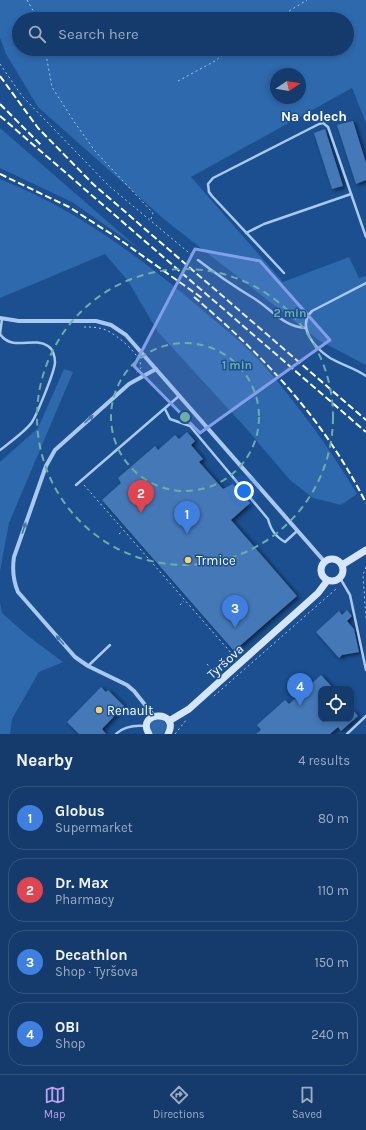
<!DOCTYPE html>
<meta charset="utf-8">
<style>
body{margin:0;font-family:Karla,sans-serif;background:#214673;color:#f1f3f6}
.controls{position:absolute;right:12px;bottom:12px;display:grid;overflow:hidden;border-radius:8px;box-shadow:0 2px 6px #0003}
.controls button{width:36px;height:36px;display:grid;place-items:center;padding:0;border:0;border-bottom:1px solid #33557e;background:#143b6b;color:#f1f3f6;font:20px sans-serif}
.compass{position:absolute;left:270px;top:68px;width:36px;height:36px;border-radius:50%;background:#143b6b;box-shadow:0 2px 6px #0003;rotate:78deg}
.you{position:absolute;left:244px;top:491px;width:14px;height:14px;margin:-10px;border:3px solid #fff;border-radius:50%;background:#1a73e8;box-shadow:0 0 0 6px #1a73e833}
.badge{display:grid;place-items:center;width:26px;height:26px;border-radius:50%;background:#bca0f2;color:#fff;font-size:13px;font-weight:700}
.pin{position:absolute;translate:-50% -33px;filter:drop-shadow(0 1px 2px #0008)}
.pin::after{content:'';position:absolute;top:21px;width:14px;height:12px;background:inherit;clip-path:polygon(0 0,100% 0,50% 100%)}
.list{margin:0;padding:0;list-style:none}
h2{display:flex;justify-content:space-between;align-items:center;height:52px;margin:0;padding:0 16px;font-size:17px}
h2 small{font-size:13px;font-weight:400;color:#9dadc1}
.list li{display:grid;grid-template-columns:26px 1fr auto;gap:12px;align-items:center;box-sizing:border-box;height:64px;margin:0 8px 8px;padding:0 8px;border:1px solid #33557e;border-radius:16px}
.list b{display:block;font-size:15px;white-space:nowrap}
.list p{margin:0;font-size:13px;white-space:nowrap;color:#9dadc1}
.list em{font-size:13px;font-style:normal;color:#9dadc1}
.icon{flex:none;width:22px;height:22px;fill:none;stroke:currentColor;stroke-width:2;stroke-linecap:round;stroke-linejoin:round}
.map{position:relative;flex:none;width:366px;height:734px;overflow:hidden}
.search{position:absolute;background:#143b6b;box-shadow:0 2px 6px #0003;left:12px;right:12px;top:12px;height:44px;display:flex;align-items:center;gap:10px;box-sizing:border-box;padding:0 14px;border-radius:22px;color:#9dadc1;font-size:15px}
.sheet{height:340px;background:#143b6b}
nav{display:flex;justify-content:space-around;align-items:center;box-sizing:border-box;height:56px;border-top:1px solid #33557e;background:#143b6b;font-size:11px;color:#9dadc1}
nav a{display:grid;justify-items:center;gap:2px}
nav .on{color:#bca0f2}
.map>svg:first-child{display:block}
.green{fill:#2e69ad;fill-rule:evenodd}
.building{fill:#4478b7;filter:url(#shadow)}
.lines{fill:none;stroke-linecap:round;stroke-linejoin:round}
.path{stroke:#a9c9ee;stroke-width:1;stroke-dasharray:2 3;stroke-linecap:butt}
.lane{stroke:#a9c9ee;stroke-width:2.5}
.street{stroke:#a9c9ee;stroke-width:4}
.secondary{stroke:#d6e6fa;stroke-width:7}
.rail{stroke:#fff;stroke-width:2;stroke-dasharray:7 3;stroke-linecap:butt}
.oneway{fill:#4674ac}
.marked{fill:#839eea;fill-opacity:0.2;stroke:#839eea;stroke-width:3;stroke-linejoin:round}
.ring{fill:none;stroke:#6fada8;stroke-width:2;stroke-dasharray:7 5}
.poi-dot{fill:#ffd166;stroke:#1b4f8f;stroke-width:1.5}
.labels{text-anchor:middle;stroke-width:3;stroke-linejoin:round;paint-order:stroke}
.poi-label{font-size:13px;fill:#fff;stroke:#1b4f8f;text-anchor:start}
.street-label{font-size:13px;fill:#fff;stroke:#1b4f8f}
.neighbourhood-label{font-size:14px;font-weight:bold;fill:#fff;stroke:#1b4f8f}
.centre{fill:#6fada8;stroke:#1b4f8f;stroke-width:2}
.ring-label{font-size:12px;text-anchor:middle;font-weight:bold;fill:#6fada8;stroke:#1b4f8f;stroke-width:3;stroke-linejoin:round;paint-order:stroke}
</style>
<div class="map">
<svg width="366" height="734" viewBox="0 0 366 734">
<defs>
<filter id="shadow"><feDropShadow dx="2.5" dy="1.5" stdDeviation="2" flood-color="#0009"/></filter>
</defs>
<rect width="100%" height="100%" fill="#1b4f8f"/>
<!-- green -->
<g class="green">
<path d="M0 0H366V123L352 88 191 177 283 282 349 257 359 278 366 276V365L320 341 165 220 38 107 6 54 0 38ZM19 19H347V49H19ZM276 74H300V98H276Z"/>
<polygon points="0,128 138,248 72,202 0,168"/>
<path d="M0 179C75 209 139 256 200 308 222 327 246 345 265 367 300 407 330 449 357 494L341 505 313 498 290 480 244 426 158 332 128 281 105 254 0 298Z"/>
<polygon points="64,369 73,372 9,523 0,571 0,462 38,428"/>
<polygon points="0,602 2,613 28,636 63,662 39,672 12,719 10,734 0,734"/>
<circle cx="158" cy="727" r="8"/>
</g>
<!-- building -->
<g class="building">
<polygon points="353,121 366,163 366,180 356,184 337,125"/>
<polygon points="325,129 343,186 332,189 314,133"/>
<polygon points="187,432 195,441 191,445 203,459 199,462 223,489 233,484 250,503 231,520 297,596 234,651 102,500 121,483 118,478 155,446 158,450 175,435 179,439"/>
<polygon points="347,610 352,616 347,621 354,629 359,652 342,655 339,658 316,632 339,611 342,615"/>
<polygon points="321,675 334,689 321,689 321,719 351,719 351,708 358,716 341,731 338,727 330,734 256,734 261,730 257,725 285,700 289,704"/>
<polygon points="101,687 106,692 108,690 124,706 102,729 106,734 79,734 67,722"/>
</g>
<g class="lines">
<!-- path -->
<g class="path">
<polyline points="27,0 38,19"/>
<polyline points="271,19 281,16 307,0"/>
<polyline points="45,49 52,87 75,123 95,151 153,213 151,219"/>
<polyline points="0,64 22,96 109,186 194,257"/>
<polyline points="178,81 215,61 230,49"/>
<path d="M84 327C91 327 98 327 106 330 117 335 142 355 141 368L136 373"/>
<polyline points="84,485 232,654 217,666 220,669 237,655 238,656"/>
<polyline points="119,534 123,531"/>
<polyline points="366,567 363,575 366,618"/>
<polyline points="180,605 184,601"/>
<polyline points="207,664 212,670 217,666"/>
<polyline points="217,675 215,673 219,669"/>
<polyline points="214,696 336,589"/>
<polyline points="175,734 187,719"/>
</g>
<!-- lane -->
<g class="lane">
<polyline points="246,233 264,224 351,194"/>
<path d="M198 260C216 274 235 287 255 299 272 310 283 326 305 328"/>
<polyline points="284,273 212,196 209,192 208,184 213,178 319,124 323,123 328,127 366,237"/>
<path d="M366 283 312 311C296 327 315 348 330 358 342 365 355 368 366 376"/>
<path d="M165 409 170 419 190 426 268 519C271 530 275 536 285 542L297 531"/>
<path d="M0 450C9 443 26 431 32 422 37 414 55 371 55 362 55 357 53 349 48 346 33 336 12 352 0 334L2 319"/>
<polyline points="76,485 179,396"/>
<polyline points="340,578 350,595 366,670"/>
<polyline points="88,666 110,645"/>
<path d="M116 734C124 726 135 725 146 726"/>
<polyline points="347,734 366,716"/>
</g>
<!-- street -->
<g class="street">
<polyline points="0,318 19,321 96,321 111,325 126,335 324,561"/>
<path d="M154 716 134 691 127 685 88 666 75 657 18 592C13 580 12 570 14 557L46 466 55 450 129 384 156 369"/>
</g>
<!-- secondary -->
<g class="secondary">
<circle cx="332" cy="570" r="11"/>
<polyline points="342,565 366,550"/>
<polyline points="169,721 189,709 318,593 327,581"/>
<path d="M149 734C135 711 181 709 168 734"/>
</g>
<!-- rail -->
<g class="rail">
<polyline points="0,76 38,128 93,184 366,420"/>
<polyline points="0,104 41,145"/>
<polyline points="0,116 366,432"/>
<polyline points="0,174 69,207 116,237 202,298"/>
<path d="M194 297C266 358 323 418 366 503"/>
</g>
</g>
<!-- one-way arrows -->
<defs><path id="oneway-solid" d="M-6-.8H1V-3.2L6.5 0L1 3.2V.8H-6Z"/></defs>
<g class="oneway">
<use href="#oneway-solid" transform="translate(89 419) rotate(-41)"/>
<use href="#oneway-solid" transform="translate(24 528) rotate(-71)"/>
<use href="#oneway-solid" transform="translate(60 640) rotate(-132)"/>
</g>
<!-- marked area -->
<path class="marked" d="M195 249 260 261 330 340 200 433 134 366Z"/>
<!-- distance rings -->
<g class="ring">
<circle cx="185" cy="417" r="74"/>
<circle cx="185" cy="417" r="148"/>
</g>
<!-- markers -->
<g class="poi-dot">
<circle cx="188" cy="560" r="4"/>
<circle cx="99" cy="710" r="4"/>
</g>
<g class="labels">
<!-- poi labels -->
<g class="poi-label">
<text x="196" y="565">Trmice</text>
<text x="107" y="715">Renault</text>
</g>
<!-- street labels -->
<g class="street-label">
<text transform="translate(225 661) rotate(-42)" y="5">Tyršova</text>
</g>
<!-- neighbourhood labels -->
<g class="neighbourhood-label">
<text x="314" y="121">Na dolech</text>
</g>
</g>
<circle cx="185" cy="417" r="6" class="centre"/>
<g class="ring-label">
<text x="290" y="317">2 min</text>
<text x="237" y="369">1 min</text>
</g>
</svg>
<div class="controls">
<button><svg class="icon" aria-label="locate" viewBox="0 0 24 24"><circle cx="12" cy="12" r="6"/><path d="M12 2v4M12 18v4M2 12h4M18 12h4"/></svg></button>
</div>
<svg class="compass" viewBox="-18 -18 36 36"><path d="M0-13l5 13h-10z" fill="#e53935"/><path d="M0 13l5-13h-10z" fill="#9dadc1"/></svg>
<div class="you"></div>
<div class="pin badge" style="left:187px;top:534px;background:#3f7fe0">1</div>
<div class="pin badge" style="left:141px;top:513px;background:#e0444e">2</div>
<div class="pin badge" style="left:235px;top:628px;background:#3f7fe0">3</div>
<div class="pin badge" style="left:300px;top:706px;background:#3f7fe0">4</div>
<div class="search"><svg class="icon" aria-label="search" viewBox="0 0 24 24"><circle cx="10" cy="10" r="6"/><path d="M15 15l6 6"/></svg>Search here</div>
</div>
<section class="sheet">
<h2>Nearby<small>4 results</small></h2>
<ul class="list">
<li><span class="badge" style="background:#3f7fe0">1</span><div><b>Globus</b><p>Supermarket</p></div><em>80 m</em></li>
<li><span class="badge" style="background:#e0444e">2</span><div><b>Dr. Max</b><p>Pharmacy</p></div><em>110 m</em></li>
<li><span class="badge" style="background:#3f7fe0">3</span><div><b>Decathlon</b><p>Shop · Tyršova</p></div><em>150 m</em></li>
<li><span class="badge" style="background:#3f7fe0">4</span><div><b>OBI</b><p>Shop</p></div><em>240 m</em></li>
</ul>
</section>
<nav>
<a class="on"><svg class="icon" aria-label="map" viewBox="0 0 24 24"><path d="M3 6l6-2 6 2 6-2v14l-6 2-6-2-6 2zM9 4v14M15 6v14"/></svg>Map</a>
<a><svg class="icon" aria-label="directions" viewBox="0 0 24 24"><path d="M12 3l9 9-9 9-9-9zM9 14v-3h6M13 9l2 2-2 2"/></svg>Directions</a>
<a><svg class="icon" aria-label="saved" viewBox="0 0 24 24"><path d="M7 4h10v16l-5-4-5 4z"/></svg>Saved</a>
</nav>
